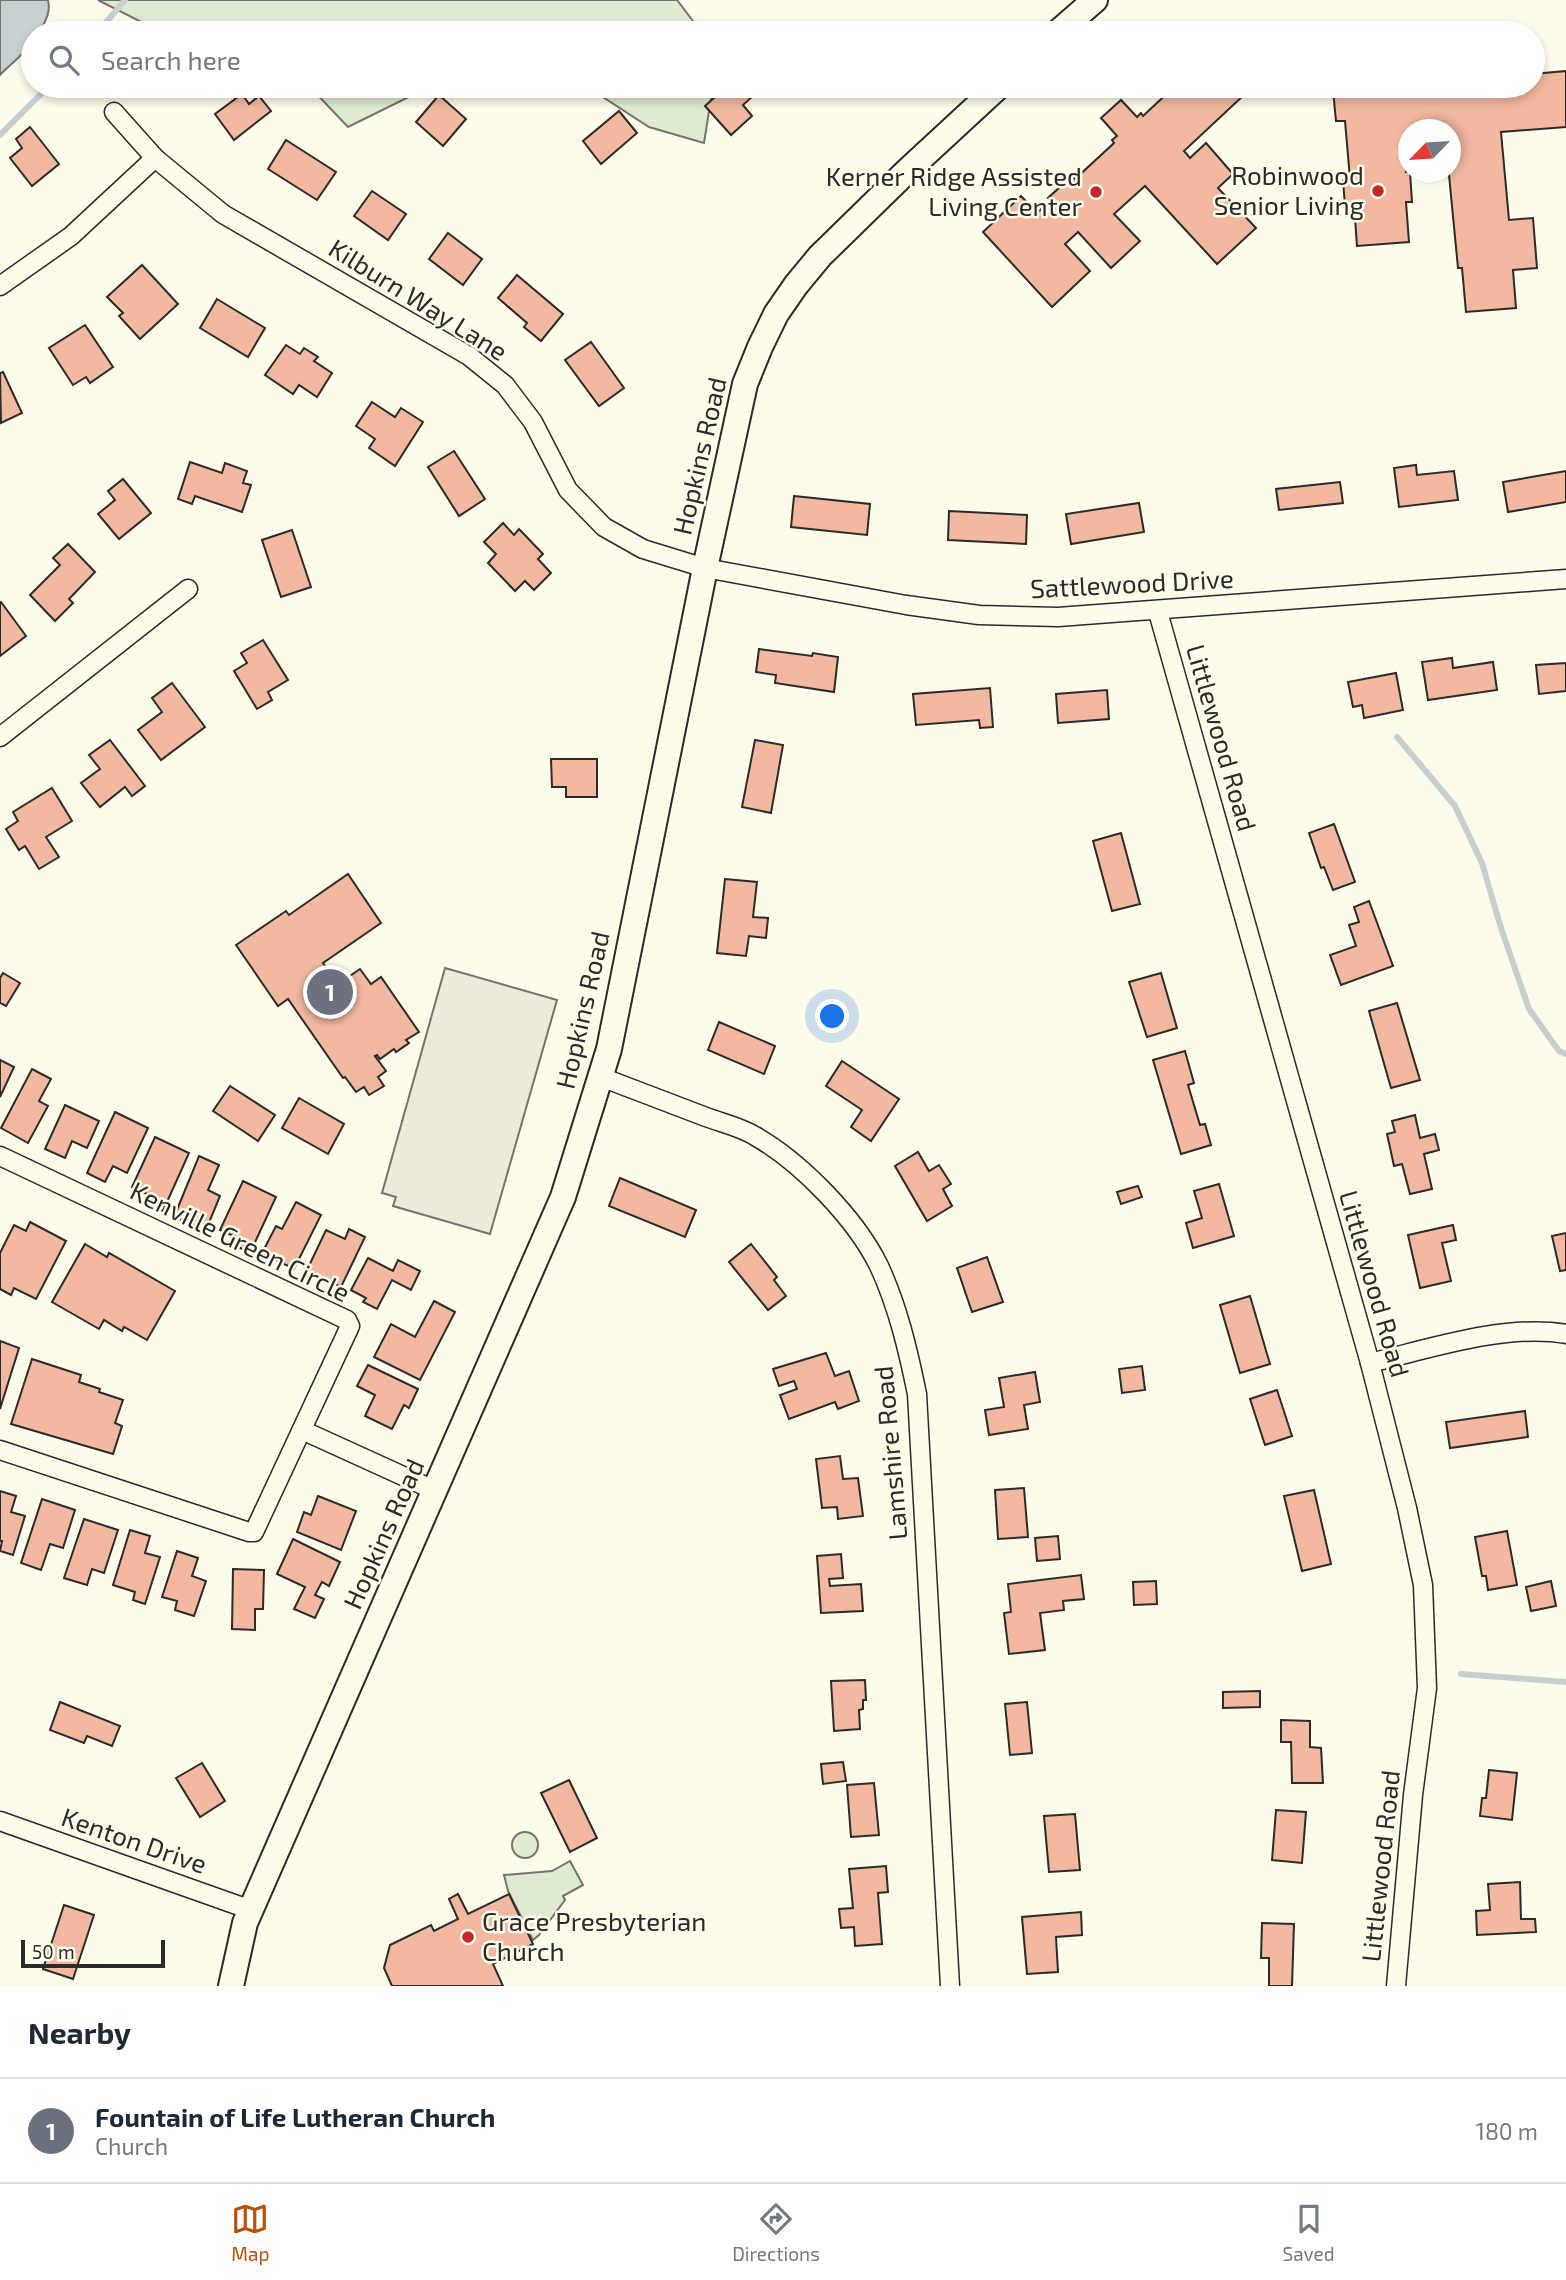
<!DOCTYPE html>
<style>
body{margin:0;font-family:"Exo 2",sans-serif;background:#f6f6f7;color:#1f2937}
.compass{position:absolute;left:1398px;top:119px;width:63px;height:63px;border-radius:50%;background:#fff;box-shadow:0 4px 10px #0003;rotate:245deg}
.scale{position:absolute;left:21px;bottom:18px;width:144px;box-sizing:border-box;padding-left:7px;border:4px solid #2b2b2b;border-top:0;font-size:19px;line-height:24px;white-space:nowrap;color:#2b2b2b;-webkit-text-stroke:5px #fdfbea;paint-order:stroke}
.you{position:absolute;left:833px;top:1017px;width:24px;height:24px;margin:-18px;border:5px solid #fff;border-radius:50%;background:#1a73e8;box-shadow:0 0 0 10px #1a73e833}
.badge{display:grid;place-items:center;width:46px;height:46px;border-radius:50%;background:#b45309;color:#fff;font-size:23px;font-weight:700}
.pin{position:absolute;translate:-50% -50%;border:4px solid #fff;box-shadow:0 2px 7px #0006}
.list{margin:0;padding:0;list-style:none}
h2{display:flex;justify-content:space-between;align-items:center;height:91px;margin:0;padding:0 28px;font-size:30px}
h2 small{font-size:23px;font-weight:400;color:#747a83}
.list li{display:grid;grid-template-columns:46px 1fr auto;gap:21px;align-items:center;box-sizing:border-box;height:105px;padding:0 28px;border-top:2px solid #e0e1e3}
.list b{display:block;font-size:26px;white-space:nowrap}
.list p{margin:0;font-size:23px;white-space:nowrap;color:#747a83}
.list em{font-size:23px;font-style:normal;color:#747a83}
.icon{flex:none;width:38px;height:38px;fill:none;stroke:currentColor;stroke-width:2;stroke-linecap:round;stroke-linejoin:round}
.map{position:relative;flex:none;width:1566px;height:1986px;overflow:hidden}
.search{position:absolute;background:#fff;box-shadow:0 4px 10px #0003;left:21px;right:21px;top:21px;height:77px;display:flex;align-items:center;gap:18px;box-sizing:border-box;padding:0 24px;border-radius:38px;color:#747a83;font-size:26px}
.sheet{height:196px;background:#fff}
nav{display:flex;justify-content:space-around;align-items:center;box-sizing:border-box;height:98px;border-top:2px solid #e0e1e3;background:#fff;font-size:19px;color:#747a83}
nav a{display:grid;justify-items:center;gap:4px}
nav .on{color:#b45309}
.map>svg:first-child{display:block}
.green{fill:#deebd1;stroke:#74746e;stroke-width:2}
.parking{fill:#eceadb;stroke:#74746e;stroke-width:2}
.water{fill:#c7d0d0;stroke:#74746e;stroke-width:2}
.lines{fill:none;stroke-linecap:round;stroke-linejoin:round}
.stream{stroke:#c7d0d0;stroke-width:6}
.building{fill:#f2b8a0;stroke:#2b2b2b;stroke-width:2}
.minor-casing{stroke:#2b2b2b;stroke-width:21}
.secondary-casing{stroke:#2b2b2b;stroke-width:28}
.minor{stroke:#fdfbea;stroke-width:18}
.secondary{stroke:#fdfbea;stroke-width:24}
.poi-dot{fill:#c62828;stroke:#fdfbea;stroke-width:2.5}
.labels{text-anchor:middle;stroke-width:5;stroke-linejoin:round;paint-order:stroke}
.poi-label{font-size:26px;fill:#2b2b2b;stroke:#fdfbea;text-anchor:end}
.street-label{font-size:26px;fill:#2b2b2b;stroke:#fdfbea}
</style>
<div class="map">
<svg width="1566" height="1986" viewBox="0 0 1566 1986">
<rect width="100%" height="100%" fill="#fdfbea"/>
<!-- green -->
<g class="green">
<polygon points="98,0 677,0 702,33 163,33"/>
<polygon points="309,86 431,86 348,127"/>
<polygon points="586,86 713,86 704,143 649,127"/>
<circle cx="525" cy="1845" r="13"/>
<polygon points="570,1861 583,1885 563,1896 565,1900 539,1935 533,1940 508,1891 504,1875 552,1871"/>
</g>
<!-- parking -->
<polygon class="parking" points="445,968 557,1000 490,1234 393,1206 396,1197 382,1193"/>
<!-- water -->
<path class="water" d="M0 0H48C51 13 45 21 40 32L33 33C33 49 10 64 0 75Z"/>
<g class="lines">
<!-- stream -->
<g class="stream">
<polyline points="97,33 125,0"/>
<polyline points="0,135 49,86"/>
<polyline points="1397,737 1455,806 1482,863 1501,928 1529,1009 1559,1051 1566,1054"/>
<polyline points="1461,1674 1566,1682"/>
</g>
</g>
<!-- building -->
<g class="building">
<polygon points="1566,71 1566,127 1501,132 1509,220 1533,218 1537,268 1513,270 1516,308 1466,312 1462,268 1458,268 1449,175 1450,130 1408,130 1408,140 1403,140 1406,172 1410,172 1412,202 1406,202 1409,242 1357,246 1354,205 1345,206 1343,180 1350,179 1345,121 1336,121 1333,90 1369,86 1533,86 1533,74"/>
<polygon points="727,86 764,86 743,105 752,116 731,135 705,106"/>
<polygon points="1175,86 1237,86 1245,94 1184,151 1190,158 1206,143 1233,174 1218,188 1256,228 1217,264 1145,186 1114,214 1140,241 1111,268 1078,232 1065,244 1090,271 1052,307 983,232 1021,196 1037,213 1051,200 1048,198 1072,176 1075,179 1114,143 1112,140 1117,136 1101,118 1121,100 1137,117 1141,113 1143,116"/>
<polygon points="242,94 249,104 259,96 271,111 234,140 215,114"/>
<polygon points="439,95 466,119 443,146 416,122"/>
<polygon points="619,111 637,133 601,164 583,141"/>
<polygon points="30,127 59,164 32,186 10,158 22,148 16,139"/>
<polygon points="286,140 336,172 317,200 268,169"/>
<polygon points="372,191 406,214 388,240 354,216"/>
<polygon points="448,233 482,259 463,285 429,259"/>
<polygon points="142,265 178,304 140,339 119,316 123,313 107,297"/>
<polygon points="517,275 563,314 541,341 524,327 527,323 498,298"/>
<polygon points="217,299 265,328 248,357 200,328"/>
<polygon points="85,325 113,367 90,383 86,377 73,385 49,348"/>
<polygon points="591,342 624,388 599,406 565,360"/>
<polygon points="286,345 300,354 304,348 318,357 314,361 332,373 317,397 299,385 293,394 265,375"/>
<polygon points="3,372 22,413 1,423 0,373"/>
<polygon points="372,402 395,417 401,408 423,422 395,466 369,448 375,439 356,426"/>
<polygon points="454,451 485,499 459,516 428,467"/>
<polygon points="190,462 222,473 225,463 247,471 243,483 251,485 242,512 195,496 192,504 178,499"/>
<polygon points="1416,465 1417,475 1454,471 1458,500 1399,507 1394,468"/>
<polygon points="1566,471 1566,502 1508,512 1503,482"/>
<polygon points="123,479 151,513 119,539 98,514 115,500 108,491"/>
<polygon points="1340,482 1343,503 1279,510 1276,489"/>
<polygon points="794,496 870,504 867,535 791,527"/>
<polygon points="1139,503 1144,532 1071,544 1066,514"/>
<polygon points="949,511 1027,515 1026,544 948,540"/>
<polygon points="503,523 514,535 519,529 543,554 538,559 551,573 534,590 525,581 515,591 488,563 496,554 484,542"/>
<polygon points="292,530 311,587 281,597 262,540"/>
<polygon points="68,544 95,572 69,599 73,603 55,621 30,595 60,565 53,558"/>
<polygon points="1,602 26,636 0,656 0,603"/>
<polygon points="263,640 288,680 268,692 272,700 257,709 234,671 247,663 241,653"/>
<polygon points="759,649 812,656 813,653 838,657 834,692 775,683 776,675 756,672"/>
<polygon points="1452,658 1453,668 1493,662 1497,690 1428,700 1422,662"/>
<polygon points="1566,663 1566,691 1539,694 1536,665"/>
<polygon points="1396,673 1403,710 1364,718 1362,705 1353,707 1348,682"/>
<polygon points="172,683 205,727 161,760 138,730 162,712 152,698"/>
<polygon points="990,688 993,727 980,728 979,720 916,725 913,694"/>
<polygon points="1107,690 1109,719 1058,723 1056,694"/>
<polygon points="110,740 145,786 132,796 125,787 100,807 81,783 100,769 89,755"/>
<polygon points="755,740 783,745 771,813 742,807"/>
<polygon points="551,759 597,759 597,797 566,797 566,787 552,787"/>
<polygon points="52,788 72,821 46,837 59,857 39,869 25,846 19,850 6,829 18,821 13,812"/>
<polygon points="1334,824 1355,882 1333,890 1324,867 1321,868 1309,833"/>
<polygon points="1121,833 1140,904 1112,911 1093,841"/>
<polygon points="348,874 381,923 323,963 338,984 360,969 371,984 381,977 419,1032 406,1040 409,1043 396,1052 394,1049 380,1059 377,1055 375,1056 386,1071 378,1077 384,1086 369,1095 364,1087 356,1092 345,1077 343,1078 288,999 278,1006 236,945 286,911 289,915"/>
<polygon points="725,879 757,882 753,917 768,918 766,938 749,936 746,956 717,953"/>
<polygon points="1369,901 1393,966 1341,985 1330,955 1356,946 1349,925 1359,922 1354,907"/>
<polygon points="3,973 20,983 6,1006 0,1003 0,978"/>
<polygon points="1161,973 1177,1028 1147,1037 1129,982"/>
<polygon points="1397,1003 1420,1080 1391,1088 1369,1011"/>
<polygon points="719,1022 775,1046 764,1074 708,1050"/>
<polygon points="1185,1051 1194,1083 1188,1085 1200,1125 1205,1124 1211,1145 1181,1154 1153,1060"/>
<polygon points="0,1060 14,1067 0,1097"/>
<polygon points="842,1061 899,1099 871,1141 851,1127 862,1110 826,1086"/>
<polygon points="32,1069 51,1079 39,1101 48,1106 28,1143 1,1128"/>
<polygon points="230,1086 275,1115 258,1141 213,1111"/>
<polygon points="299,1098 344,1124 328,1154 282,1128"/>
<polygon points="65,1105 99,1121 87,1148 72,1141 65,1158 45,1149"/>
<polygon points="115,1112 148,1128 127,1173 113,1166 105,1182 87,1173"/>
<polygon points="1415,1115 1420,1138 1435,1134 1439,1150 1424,1154 1432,1189 1410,1194 1402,1164 1394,1166 1387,1134 1395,1132 1392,1121"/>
<polygon points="155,1137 189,1153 163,1211 143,1202 147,1194 132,1187"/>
<polygon points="918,1152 929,1171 939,1165 951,1184 943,1189 952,1206 927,1221 895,1166"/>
<polygon points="199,1156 219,1165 208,1190 220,1196 206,1230 174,1217"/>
<polygon points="620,1178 696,1210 685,1237 609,1206"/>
<polygon points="243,1181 276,1197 250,1253 232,1244 236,1237 220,1230"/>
<polygon points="1219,1184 1234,1236 1193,1248 1186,1223 1202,1218 1194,1191"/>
<polygon points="1138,1186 1142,1197 1121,1204 1117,1192"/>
<polygon points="296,1202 321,1215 294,1269 262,1253 276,1226 282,1229"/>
<polygon points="30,1222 66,1241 36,1299 14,1288 11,1295 0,1289 0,1253 14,1225 26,1231"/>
<polygon points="1453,1225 1456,1240 1442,1243 1451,1281 1420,1288 1408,1235"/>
<polygon points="349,1229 365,1237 341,1287 307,1270 326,1230 345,1239"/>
<polygon points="1566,1233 1566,1270 1560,1271 1552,1236"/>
<polygon points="85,1244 107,1257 109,1253 175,1291 147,1340 124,1327 122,1331 104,1320 99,1329 52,1302"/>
<polygon points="751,1244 777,1277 774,1280 786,1296 768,1310 729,1262"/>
<polygon points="987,1257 1003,1302 972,1312 957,1268"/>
<polygon points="368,1258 393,1271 398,1260 420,1271 411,1290 392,1280 377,1309 363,1302 366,1298 351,1290"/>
<polygon points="1250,1296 1270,1364 1240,1373 1220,1305"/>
<polygon points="434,1301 455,1312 420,1380 374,1357 391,1324 415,1337"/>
<polygon points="0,1341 19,1348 0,1409"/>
<polygon points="826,1353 835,1376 849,1371 859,1401 838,1409 835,1402 789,1419 780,1395 797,1389 794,1381 779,1386 773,1369"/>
<polygon points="32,1359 81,1375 79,1382 100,1389 99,1392 123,1400 115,1423 122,1426 113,1454 11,1424"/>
<polygon points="368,1365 418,1389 409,1408 404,1405 392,1429 365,1416 375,1395 357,1386"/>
<polygon points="1142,1366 1145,1390 1122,1393 1119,1369"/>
<polygon points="1035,1372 1040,1402 1024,1405 1028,1429 989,1435 985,1410 1004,1407 999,1378"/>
<polygon points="1277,1390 1292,1436 1265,1445 1250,1399"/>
<polygon points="1525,1411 1528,1437 1450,1448 1446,1422"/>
<polygon points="840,1456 843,1479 858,1478 863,1516 838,1519 837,1507 822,1508 816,1459"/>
<polygon points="1024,1488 1028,1537 998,1539 995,1490"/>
<polygon points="1314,1490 1331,1564 1302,1571 1284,1496"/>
<polygon points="0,1491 16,1496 11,1512 25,1516 13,1555 0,1551 2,1541 0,1541"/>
<polygon points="318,1496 356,1511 341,1550 297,1532 304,1512 311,1515"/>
<polygon points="42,1499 75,1510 63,1548 50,1544 41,1570 21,1563"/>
<polygon points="84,1519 118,1530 104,1573 92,1569 87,1585 64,1578"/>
<polygon points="130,1530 150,1536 145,1553 160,1557 145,1604 133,1600 135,1592 113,1585"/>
<polygon points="1507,1531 1517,1585 1488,1590 1486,1576 1482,1576 1475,1537"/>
<polygon points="1058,1536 1060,1559 1037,1561 1035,1538"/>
<polygon points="293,1539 340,1562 329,1586 322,1582 315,1595 324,1599 315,1618 294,1609 305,1587 277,1574"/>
<polygon points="177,1551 198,1558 192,1576 206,1581 194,1616 175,1610 177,1601 162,1597"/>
<polygon points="841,1554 843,1578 829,1579 830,1586 861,1584 863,1611 821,1613 817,1556"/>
<polygon points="233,1569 264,1570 263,1609 255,1609 255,1630 232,1629"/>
<polygon points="1081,1575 1084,1599 1063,1601 1064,1610 1040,1613 1045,1650 1009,1654 1004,1613 1011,1612 1008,1584"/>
<polygon points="1156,1581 1157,1604 1134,1605 1133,1582"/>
<polygon points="1551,1581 1556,1606 1531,1611 1526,1587"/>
<polygon points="865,1680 866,1700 863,1700 863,1709 859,1710 860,1729 834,1731 831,1681"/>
<polygon points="1260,1691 1260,1707 1223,1708 1223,1692"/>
<polygon points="60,1702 120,1726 112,1746 87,1736 84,1743 50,1730"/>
<polygon points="1027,1702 1032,1753 1010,1755 1005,1704"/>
<polygon points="1281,1720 1310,1721 1310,1747 1321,1748 1323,1783 1292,1783 1291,1742 1281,1742"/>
<polygon points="843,1762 846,1781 823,1784 821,1764"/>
<polygon points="202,1763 225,1801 200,1817 176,1778"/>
<polygon points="1489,1770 1517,1773 1512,1820 1480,1816 1482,1798 1486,1798"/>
<polygon points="569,1780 597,1838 570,1852 541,1793"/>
<polygon points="874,1783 879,1835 851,1837 847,1785"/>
<polygon points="1276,1810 1306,1812 1302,1863 1272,1860"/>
<polygon points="1075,1814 1080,1870 1049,1872 1044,1816"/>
<polygon points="886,1866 888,1892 878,1893 882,1944 855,1946 854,1927 841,1928 839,1909 853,1908 849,1869"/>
<polygon points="1520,1882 1521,1919 1535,1919 1536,1932 1477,1935 1476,1911 1490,1910 1488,1884"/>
<polygon points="458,1894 468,1914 509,1894 533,1944 493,1964 503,1986 392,1986 384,1968 390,1945 431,1925 434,1931 458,1919 449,1899"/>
<polygon points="64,1905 94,1915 73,1979 43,1969"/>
<polygon points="1081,1912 1082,1935 1056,1937 1058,1972 1027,1974 1022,1917"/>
<polygon points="1262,1923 1294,1924 1292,1986 1269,1986 1269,1958 1261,1958"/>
</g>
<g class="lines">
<!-- minor casing -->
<g class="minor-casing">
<g id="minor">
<polyline points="114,112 155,158 223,214 469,356 505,385 533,422 568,490 604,527 643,549 705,568 906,605 979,615 1058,617 1566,579"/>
<polyline points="0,286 71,236 155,158"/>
<polyline points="1158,612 1370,1363 1407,1508 1423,1585 1427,1688 1413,1795 1396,1986"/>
<polyline points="0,737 188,589"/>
<path d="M601 1077C636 1090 671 1104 706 1117 722 1123 741 1127 755 1136 801 1162 856 1219 879 1266 898 1307 908 1350 917 1394L950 1986"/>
<polyline points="0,1156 347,1320 350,1326 254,1532 249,1532 0,1450"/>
<path d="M1370 1363C1428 1349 1507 1323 1566 1334"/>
<polyline points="302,1430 436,1491"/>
<polyline points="0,1821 251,1910"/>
</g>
</g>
<!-- secondary casing -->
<g class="secondary-casing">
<g id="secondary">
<polyline points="1057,33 1095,0"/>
<polyline points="231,1986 245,1923 563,1197 609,1049 705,568 745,384 760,347 776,314 796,285 820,256 907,171 999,86"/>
</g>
</g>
<!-- minor -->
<use href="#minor" class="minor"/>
<!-- secondary -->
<use href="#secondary" class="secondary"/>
</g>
<!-- markers -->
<g class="poi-dot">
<circle cx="1378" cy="191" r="7"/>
<circle cx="1096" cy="192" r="7"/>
<circle cx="468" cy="1937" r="7"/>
</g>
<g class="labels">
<!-- poi labels -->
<g class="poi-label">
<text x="1364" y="185">Robinwood<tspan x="1364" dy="30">Senior Living</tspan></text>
<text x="1082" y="186">Kerner Ridge Assisted<tspan x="1082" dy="30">Living Center</tspan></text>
<text x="482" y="1931" text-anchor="start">Grace Presbyterian<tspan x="482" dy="30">Church</tspan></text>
</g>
<!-- street labels -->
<g class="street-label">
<text transform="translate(418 300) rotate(32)" y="9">Kilburn Way Lane</text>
<text transform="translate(700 456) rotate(-77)" y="9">Hopkins Road</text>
<text transform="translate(1132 584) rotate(-3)" y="9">Sattlewood Drive</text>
<text transform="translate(1221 738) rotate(74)" y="9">Littlewood Road</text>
<text transform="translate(583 1010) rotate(-77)" y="9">Hopkins Road</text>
<text transform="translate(240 1242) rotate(26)" y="9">Kenville Green Circle</text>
<text transform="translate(1374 1284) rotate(74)" y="9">Littlewood Road</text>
<text transform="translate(891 1453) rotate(-95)" y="9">Lamshire Road</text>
<text transform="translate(384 1534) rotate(-66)" y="9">Hopkins Road</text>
<text transform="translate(134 1841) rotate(19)" y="9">Kenton Drive</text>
<text transform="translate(1381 1866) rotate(-84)" y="9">Littlewood Road</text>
</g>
</g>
</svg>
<svg class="compass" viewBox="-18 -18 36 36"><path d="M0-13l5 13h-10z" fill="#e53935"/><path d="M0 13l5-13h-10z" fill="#747a83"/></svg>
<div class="scale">50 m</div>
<div class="you"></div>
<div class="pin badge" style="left:330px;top:992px;background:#6b7280">1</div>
<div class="search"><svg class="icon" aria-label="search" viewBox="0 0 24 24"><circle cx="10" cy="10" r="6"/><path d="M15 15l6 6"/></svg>Search here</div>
</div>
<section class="sheet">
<h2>Nearby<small></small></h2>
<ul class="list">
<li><span class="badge" style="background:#6b7280">1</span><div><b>Fountain of Life Lutheran Church</b><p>Church</p></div><em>180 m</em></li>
</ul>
</section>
<nav>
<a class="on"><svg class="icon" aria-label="map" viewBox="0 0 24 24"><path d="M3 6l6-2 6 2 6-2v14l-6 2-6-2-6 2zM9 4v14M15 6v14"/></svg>Map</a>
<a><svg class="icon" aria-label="directions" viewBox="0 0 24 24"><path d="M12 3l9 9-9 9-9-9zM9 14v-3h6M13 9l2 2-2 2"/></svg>Directions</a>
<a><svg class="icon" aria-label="saved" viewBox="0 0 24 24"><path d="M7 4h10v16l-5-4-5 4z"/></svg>Saved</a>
</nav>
